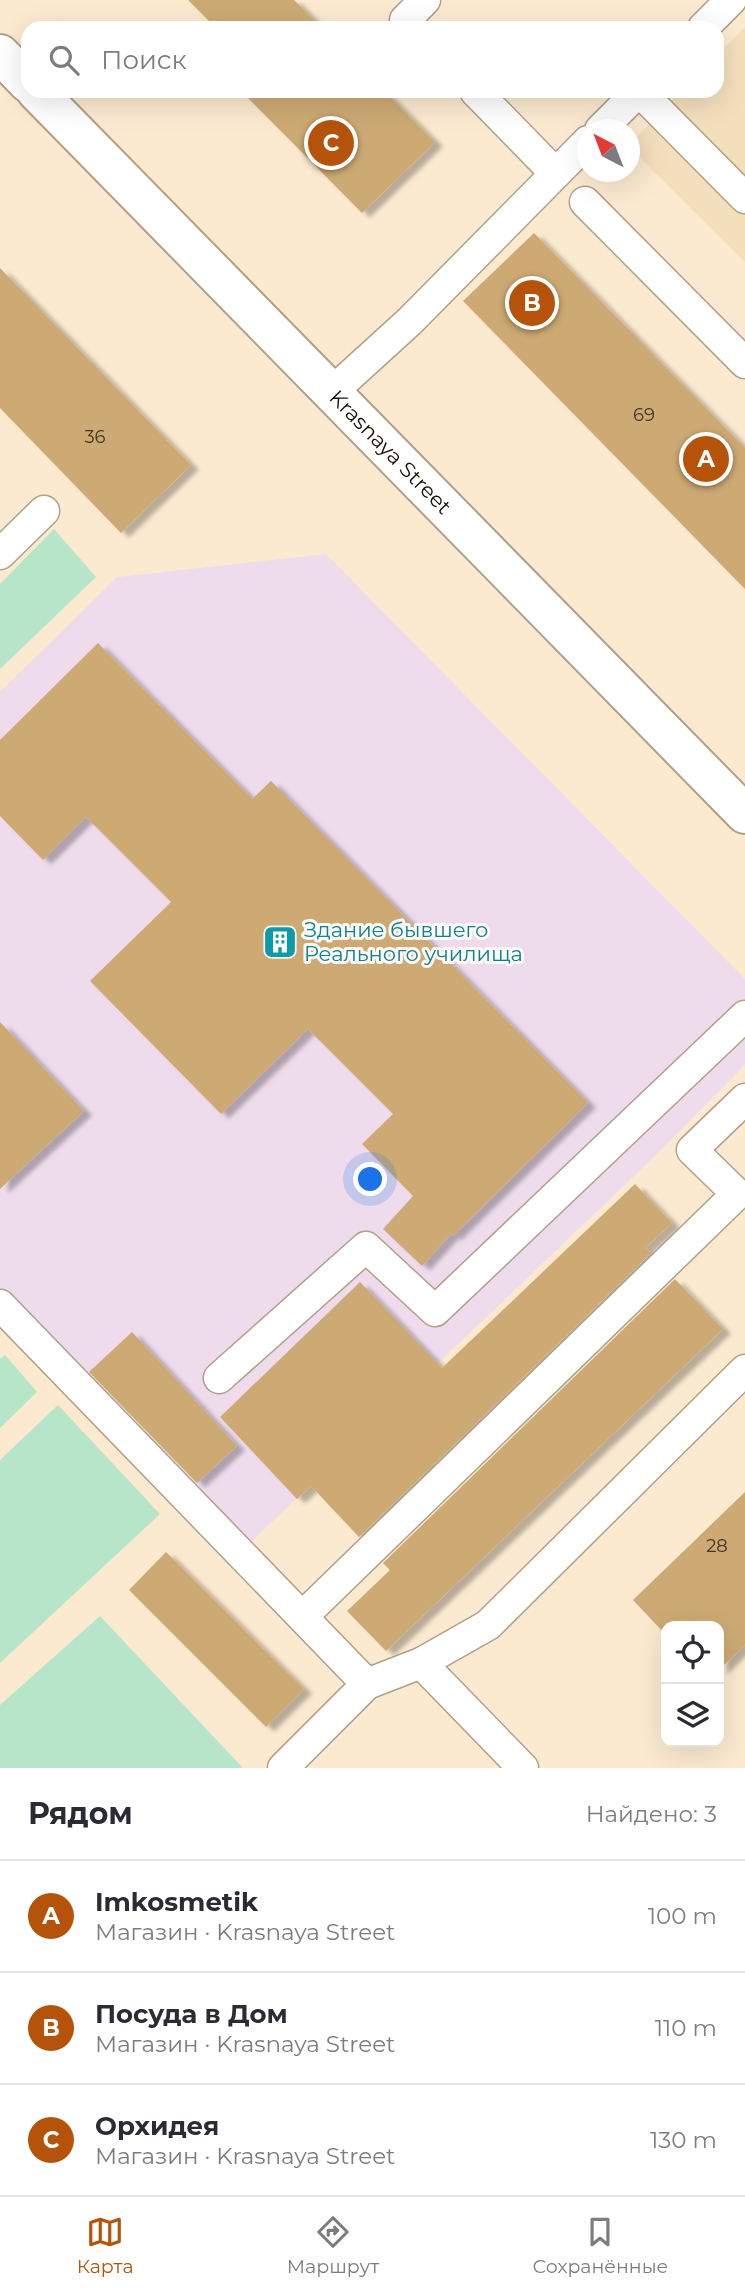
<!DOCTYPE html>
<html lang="ru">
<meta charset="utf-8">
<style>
body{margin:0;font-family:Montserrat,sans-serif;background:#f7f7f7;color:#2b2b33}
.controls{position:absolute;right:21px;bottom:21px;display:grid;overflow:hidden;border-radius:14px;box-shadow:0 7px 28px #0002}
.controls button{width:63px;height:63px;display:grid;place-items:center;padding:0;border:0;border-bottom:2px solid #e1e1e2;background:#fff;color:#2b2b33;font:35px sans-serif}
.compass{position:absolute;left:577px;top:119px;width:63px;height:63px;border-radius:50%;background:#fff;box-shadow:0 7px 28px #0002;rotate:318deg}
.you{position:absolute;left:371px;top:1180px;width:24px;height:24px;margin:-18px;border:5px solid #fff;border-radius:50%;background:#1a73e8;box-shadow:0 0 0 10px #1a73e833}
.badge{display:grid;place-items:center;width:46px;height:46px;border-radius:50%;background:#b45309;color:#fff;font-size:23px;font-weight:700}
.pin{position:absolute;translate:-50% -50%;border:4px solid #fff;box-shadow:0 2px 7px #0006}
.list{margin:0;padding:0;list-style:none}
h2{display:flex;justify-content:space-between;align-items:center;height:91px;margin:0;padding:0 28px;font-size:30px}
h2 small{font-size:23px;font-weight:400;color:#7c7c81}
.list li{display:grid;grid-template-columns:46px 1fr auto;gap:21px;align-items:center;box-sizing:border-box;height:112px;padding:0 28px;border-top:2px solid #e1e1e2}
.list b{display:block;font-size:26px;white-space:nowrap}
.list p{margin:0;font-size:23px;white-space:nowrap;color:#7c7c81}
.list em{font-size:23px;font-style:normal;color:#7c7c81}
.icon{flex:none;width:38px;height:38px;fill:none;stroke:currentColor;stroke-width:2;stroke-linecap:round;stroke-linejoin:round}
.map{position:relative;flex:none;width:745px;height:1768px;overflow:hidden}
.search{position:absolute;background:#fff;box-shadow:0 7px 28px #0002;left:21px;right:21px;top:21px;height:77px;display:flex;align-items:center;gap:18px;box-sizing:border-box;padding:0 24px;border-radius:21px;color:#7c7c81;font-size:26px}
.sheet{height:427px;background:#fff}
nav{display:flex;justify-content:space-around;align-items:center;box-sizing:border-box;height:98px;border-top:2px solid #e1e1e2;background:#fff;font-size:19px;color:#7c7c81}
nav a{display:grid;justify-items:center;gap:4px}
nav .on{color:#b45309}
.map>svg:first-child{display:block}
.built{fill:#f4dfbd}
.education{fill:#eedced}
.green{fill:#b7e5c9}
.building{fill:#cdaa73;filter:url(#shadow)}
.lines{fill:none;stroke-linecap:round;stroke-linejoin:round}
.service-casing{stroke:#b0a087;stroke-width:33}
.secondary-casing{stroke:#b0a087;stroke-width:42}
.service{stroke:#fff;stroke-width:30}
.secondary{stroke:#fff;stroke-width:38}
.labels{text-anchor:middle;stroke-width:6;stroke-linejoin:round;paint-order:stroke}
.number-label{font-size:18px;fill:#433622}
.street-label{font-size:21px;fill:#151007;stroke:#fdf9f4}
.culture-label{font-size:21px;fill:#0d838f;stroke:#fdf9f4;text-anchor:start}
</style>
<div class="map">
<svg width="745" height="1768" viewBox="0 0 745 1768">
<defs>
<filter id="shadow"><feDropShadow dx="8" dy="4.5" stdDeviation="2" flood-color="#0004"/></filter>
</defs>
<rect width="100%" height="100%" fill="#fbead0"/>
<!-- built -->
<polygon class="built" points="745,27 745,262 630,148 630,144 681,91 717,91 717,55"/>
<!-- education -->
<polygon class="education" points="326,554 745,979 745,1065 655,1156 248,1545 0,1306 0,692 117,577"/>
<!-- green -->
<g class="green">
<polygon points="54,529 96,577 0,669 0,584"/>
<polygon points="5,1355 37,1392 0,1428 0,1359"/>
<polygon points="58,1405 160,1514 0,1663 0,1460"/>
<polygon points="100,1616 242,1767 241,1768 0,1768 0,1705"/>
</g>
<!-- building -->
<g class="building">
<polygon points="188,0 294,0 322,28 216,28"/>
<polygon points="241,91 384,91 435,142 362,213"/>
<polygon points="534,233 745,448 745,589 463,301"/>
<polygon points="0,268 191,465 121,533 0,408"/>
<polygon points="98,643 252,799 271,781 588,1103 453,1236 451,1234 422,1266 383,1229 413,1196 362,1144 393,1114 308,1029 221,1114 90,981 171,902 86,817 43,860 0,816 0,740"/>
<polygon points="0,1022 84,1111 0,1189"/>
<polygon points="635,1184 672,1223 645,1248 651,1253 359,1537 311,1486 297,1499 220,1417 360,1282 442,1368"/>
<polygon points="675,1279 723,1329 386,1651 347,1611 390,1570 383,1563"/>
<polygon points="132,1332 237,1446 197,1483 89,1372"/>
<polygon points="745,1492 745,1645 719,1670 719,1626 666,1626 666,1635 633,1600"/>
<polygon points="166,1552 304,1689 266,1727 129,1590"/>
</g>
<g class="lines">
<!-- service casing -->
<g class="service-casing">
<g id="service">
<polyline points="413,28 405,20 425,0"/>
<polyline points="703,28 731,0"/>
<polyline points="475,91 555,173"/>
<polyline points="639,91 745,198"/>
<polyline points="600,130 639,91"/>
<polyline points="585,202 745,363"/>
<polyline points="332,392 410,321 588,141"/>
<polyline points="0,554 44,511"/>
<polyline points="0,1305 367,1684"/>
<polyline points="219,1378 366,1247 435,1311 745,1016"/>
<polyline points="303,1616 737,1194 692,1150 745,1099"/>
<polyline points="421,1663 523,1768"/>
<polyline points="283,1768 367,1684 421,1663 488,1625 745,1370"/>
</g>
</g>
<!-- secondary casing -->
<g class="secondary-casing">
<g id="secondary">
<polyline points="0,54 28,83"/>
<path id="s1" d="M36 91 745 814"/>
</g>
</g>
<!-- service -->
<use href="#service" class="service"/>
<!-- secondary -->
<use href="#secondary" class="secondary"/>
</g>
<!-- icons -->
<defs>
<g id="building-square" transform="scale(1.75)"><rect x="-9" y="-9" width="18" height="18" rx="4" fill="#0f9aa8" stroke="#fdf9f4"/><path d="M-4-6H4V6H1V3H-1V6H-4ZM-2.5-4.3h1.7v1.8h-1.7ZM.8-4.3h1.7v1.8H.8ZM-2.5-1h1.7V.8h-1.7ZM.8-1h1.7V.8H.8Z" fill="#fff"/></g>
</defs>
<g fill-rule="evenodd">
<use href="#building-square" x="280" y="942"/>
</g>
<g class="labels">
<!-- number labels -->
<g class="number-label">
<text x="644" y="421">69</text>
<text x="95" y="443">36</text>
<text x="717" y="1552">28</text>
</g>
<!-- street labels -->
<g class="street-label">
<text dy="7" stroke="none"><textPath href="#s1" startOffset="506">Krasnaya Street</textPath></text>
</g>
<!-- culture labels -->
<g class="culture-label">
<text x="304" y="937">Здание бывшего<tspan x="304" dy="24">Реального училища</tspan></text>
</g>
</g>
</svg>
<div class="controls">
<button><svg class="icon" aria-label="locate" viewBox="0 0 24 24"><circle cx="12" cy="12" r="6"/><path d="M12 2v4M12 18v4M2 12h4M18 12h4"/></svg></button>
<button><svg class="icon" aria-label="layers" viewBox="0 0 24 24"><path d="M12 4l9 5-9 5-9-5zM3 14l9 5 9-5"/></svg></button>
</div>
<svg class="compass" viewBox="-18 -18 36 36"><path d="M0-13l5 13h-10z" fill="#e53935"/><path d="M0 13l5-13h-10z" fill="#7c7c81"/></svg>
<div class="you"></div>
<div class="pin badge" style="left:706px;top:459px">A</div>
<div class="pin badge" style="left:532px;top:303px">B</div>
<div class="pin badge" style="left:331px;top:143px">C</div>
<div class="search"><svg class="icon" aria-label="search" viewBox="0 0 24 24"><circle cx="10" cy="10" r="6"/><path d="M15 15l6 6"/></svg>Поиск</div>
</div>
<section class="sheet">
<h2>Рядом<small>Найдено: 3</small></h2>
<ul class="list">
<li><span class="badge">A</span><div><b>Imkosmetik</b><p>Магазин · Krasnaya Street</p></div><em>100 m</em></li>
<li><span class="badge">B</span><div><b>Посуда в Дом</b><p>Магазин · Krasnaya Street</p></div><em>110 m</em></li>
<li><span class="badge">C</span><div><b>Орхидея</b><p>Магазин · Krasnaya Street</p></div><em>130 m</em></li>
</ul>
</section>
<nav>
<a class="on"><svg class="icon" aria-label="map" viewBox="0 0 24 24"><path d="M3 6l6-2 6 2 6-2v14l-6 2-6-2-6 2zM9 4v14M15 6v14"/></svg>Карта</a>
<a><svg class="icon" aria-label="directions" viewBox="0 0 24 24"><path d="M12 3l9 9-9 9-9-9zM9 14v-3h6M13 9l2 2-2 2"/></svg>Маршрут</a>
<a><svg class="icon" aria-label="saved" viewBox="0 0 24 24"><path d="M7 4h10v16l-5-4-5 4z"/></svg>Сохранённые</a>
</nav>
